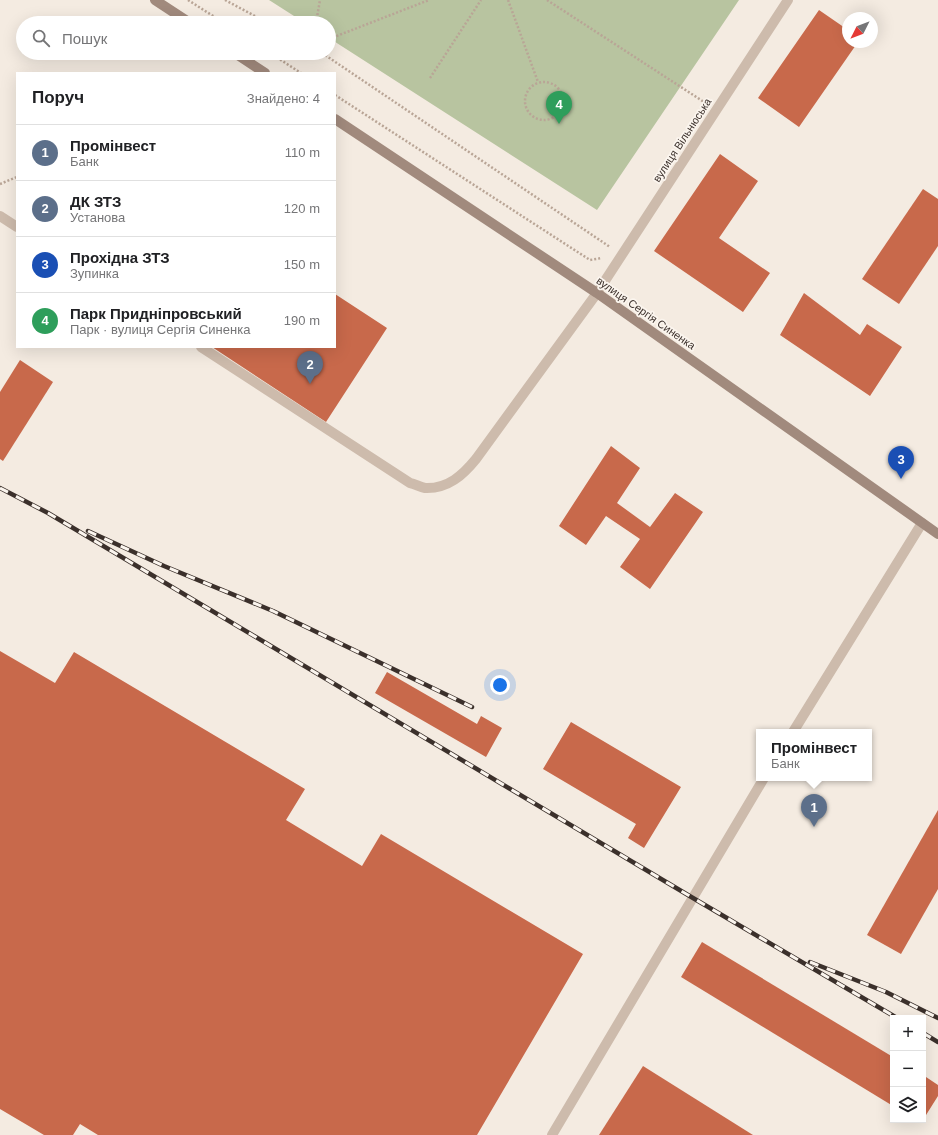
<!DOCTYPE html>
<html lang="uk">
<meta charset="utf-8">
<style>
body{margin:0;font-family:Helvetica,sans-serif;background:#f6f6f6;color:#202124}
.controls{position:absolute;right:12px;bottom:12px;display:grid;overflow:hidden;border-radius:0px;box-shadow:0 4px 16px #0002}
.controls button{width:36px;height:36px;display:grid;place-items:center;padding:0;border:0;border-bottom:1px solid #e0e0e0;background:#fff;color:#202124;font:20px sans-serif}
.compass{position:absolute;left:842px;top:12px;width:36px;height:36px;border-radius:50%;background:#fff;box-shadow:0 4px 16px #0002;rotate:228deg}
.you{position:absolute;left:500px;top:685px;width:14px;height:14px;margin:-10px;border:3px solid #fff;border-radius:50%;background:#1a73e8;box-shadow:0 0 0 6px #1a73e833}
.badge{display:grid;place-items:center;width:26px;height:26px;border-radius:50%;background:#1f5a5e;color:#fff;font-size:13px;font-weight:700}
.pin{position:absolute;translate:-50% -33px;filter:drop-shadow(0 1px 2px #0008)}
.pin::after{content:'';position:absolute;top:21px;width:14px;height:12px;background:inherit;clip-path:polygon(0 0,100% 0,50% 100%)}
.popup{position:absolute;left:756px;top:729px;width:116px;height:52px;box-sizing:border-box;display:grid;place-content:center;border-radius:0px;background:#fff;filter:drop-shadow(0 1px 3px #0005);font-size:13px;white-space:nowrap;color:#757577}
.popup b{font-size:15px;color:#202124}
.popup::after{content:'';position:absolute;left:50%;top:100%;margin-left:-8px;border:8px solid transparent;border-top-color:#fff}
.list{margin:0;padding:0;list-style:none}
h2{display:flex;justify-content:space-between;align-items:center;height:52px;margin:0;padding:0 16px;font-size:17px}
h2 small{font-size:13px;font-weight:400;color:#757577}
.list li{display:grid;grid-template-columns:26px 1fr auto;gap:12px;align-items:center;box-sizing:border-box;height:56px;padding:0 16px;border-top:1px solid #e0e0e0}
.list b{display:block;font-size:15px;white-space:nowrap}
.list p{margin:0;font-size:13px;white-space:nowrap;color:#757577}
.list em{font-size:13px;font-style:normal;color:#757577}
.icon{flex:none;width:22px;height:22px;fill:none;stroke:currentColor;stroke-width:2;stroke-linecap:round;stroke-linejoin:round}
.map{position:relative;flex:none;width:938px;height:1135px;overflow:hidden}
.search{position:absolute;background:#fff;box-shadow:0 4px 16px #0002;left:16px;top:16px;width:320px;height:44px;display:flex;align-items:center;gap:10px;box-sizing:border-box;padding:0 14px;border-radius:22px;color:#757577;font-size:15px}
.panel{position:absolute;background:#fff;box-shadow:0 4px 16px #0002;left:16px;top:72px;width:320px;height:276px;border-radius:0px}
.map>svg:first-child{display:block}
.green{fill:#b8c4a0}
.building{fill:#c8694b}
.lines{fill:none;stroke-linecap:round;stroke-linejoin:round}
.path{stroke:#b9a596;stroke-width:2.5;stroke-dasharray:2 2;stroke-linecap:butt}
.lane{stroke:#cdbbac;stroke-width:10}
.street{stroke:#cdbbac;stroke-width:10}
.secondary{stroke:#a18a7d;stroke-width:10}
.rail-casing{stroke:#3b302b;stroke-width:4.5}
.rail{stroke:#fbf5ee;stroke-width:3;stroke-dasharray:9;stroke-linecap:butt}
.labels{text-anchor:middle;stroke-width:3.5;stroke-linejoin:round;paint-order:stroke}
.street-label{font-size:11px;fill:#3b302b;stroke:#fbf5ee}
</style>
<div class="map">
<svg width="938" height="1135" viewBox="0 0 938 1135">
<rect width="100%" height="100%" fill="#f4ebe1"/>
<!-- green -->
<polygon class="green" points="269,0 739,0 597,210 329,38 329,23 305,23"/>
<!-- building -->
<g class="building">
<polygon points="819,10 848,30 848,42 858,42 799,127 758,98"/>
<polygon points="720,154 758,181 719,238 770,273 743,312 654,251"/>
<polygon points="923,189 938,199 938,246 899,304 862,279"/>
<polygon points="804,293 860,335 867,324 902,347 870,396 780,335"/>
<polygon points="335,294 387,328 326,422 212,347 335,347"/>
<polygon points="20,360 53,382 3,461 0,459 0,392"/>
<polygon points="611,446 640,468 617,503 650,527 675,493 703,512 650,589 620,567 640,539 606,516 586,545 559,526"/>
<polygon points="0,651 55,683 74,652 305,789 286,820 362,866 381,834 583,954 477,1135 98,1135 80,1124 73,1135 44,1135 0,1109"/>
<polygon points="387,672 477,724 481,716 502,728 486,757 375,693"/>
<polygon points="571,722 681,787 644,848 628,838 636,824 543,769"/>
<polygon points="938,810 938,889 901,954 867,935"/>
<polygon points="702,942 893,1057 893,1106 681,977"/>
<polygon points="643,1066 753,1135 599,1135"/>
<polygon points="923,1075 938,1085 938,1096 921,1123 916,1120 923,1120"/>
</g>
<g class="lines">
<!-- path -->
<g class="path">
<polyline points="188,0 224,23"/>
<polyline points="225,0 268,23"/>
<polyline points="508,0 538,82"/>
<polyline points="547,0 704,102"/>
<polyline points="316,23 320,0"/>
<polyline points="329,39 429,0"/>
<polyline points="270,53 301,73"/>
<polyline points="322,53 610,247"/>
<polyline points="430,78 481,0"/>
<circle cx="544" cy="101" r="19"/>
<polyline points="335,95 590,260 602,258"/>
<polyline points="0,184 17,177"/>
</g>
<!-- lane -->
<g class="lane">
<polyline points="0,216 17,227"/>
<path d="M201 347 410 483C415 484 420 487 425 488 448 489 463 475 476 459L597 293"/>
<polyline points="793,732 922,523"/>
<polyline points="552,1135 764,778"/>
</g>
<!-- street -->
<polyline class="street" points="597,293 788,0"/>
<!-- secondary -->
<g class="secondary">
<polyline points="155,0 190,23"/>
<polyline points="235,53 265,73"/>
<polyline points="335,119 597,293 938,534"/>
</g>
<!-- rail casing -->
<g class="rail-casing">
<g id="rail">
<polyline points="0,488 48,513 693,898 897,1018"/>
<polyline points="88,531 164,566 273,611 472,707"/>
<polyline points="810,962 886,992 938,1018"/>
<polyline points="923,1033 938,1042"/>
</g>
</g>
<!-- rail -->
<use href="#rail" class="rail"/>
</g>
<g class="labels">
<!-- street labels -->
<g class="street-label">
<text transform="translate(682 140) rotate(-57)" y="4">вулиця Вільнюська</text>
<text transform="translate(646 313) rotate(35)" y="4">вулиця Сергія Синенка</text>
</g>
</g>
</svg>
<div class="controls">
<button>+</button>
<button>−</button>
<button><svg class="icon" aria-label="layers" viewBox="0 0 24 24"><path d="M12 4l9 5-9 5-9-5zM3 14l9 5 9-5"/></svg></button>
</div>
<svg class="compass" viewBox="-18 -18 36 36"><path d="M0-13l5 13h-10z" fill="#e53935"/><path d="M0 13l5-13h-10z" fill="#757577"/></svg>
<div class="you"></div>
<div class="pin badge" style="left:814px;top:827px;background:#5c6f8a">1</div>
<div class="popup"><b>Промінвест</b>Банк</div>
<div class="pin badge" style="left:310px;top:384px;background:#5c6f8a">2</div>
<div class="pin badge" style="left:901px;top:479px;background:#1a4fb4">3</div>
<div class="pin badge" style="left:559px;top:124px;background:#2e9e5b">4</div>
<div class="search"><svg class="icon" aria-label="search" viewBox="0 0 24 24"><circle cx="10" cy="10" r="6"/><path d="M15 15l6 6"/></svg>Пошук</div>
<section class="panel">
<h2>Поруч<small>Знайдено: 4</small></h2>
<ul class="list">
<li><span class="badge" style="background:#5c6f8a">1</span><div><b>Промінвест</b><p>Банк</p></div><em>110 m</em></li>
<li><span class="badge" style="background:#5c6f8a">2</span><div><b>ДК ЗТЗ</b><p>Установа</p></div><em>120 m</em></li>
<li><span class="badge" style="background:#1a4fb4">3</span><div><b>Прохідна ЗТЗ</b><p>Зупинка</p></div><em>150 m</em></li>
<li><span class="badge" style="background:#2e9e5b">4</span><div><b>Парк Придніпровський</b><p>Парк · вулиця Сергія Синенка</p></div><em>190 m</em></li>
</ul>
</section>
</div>
